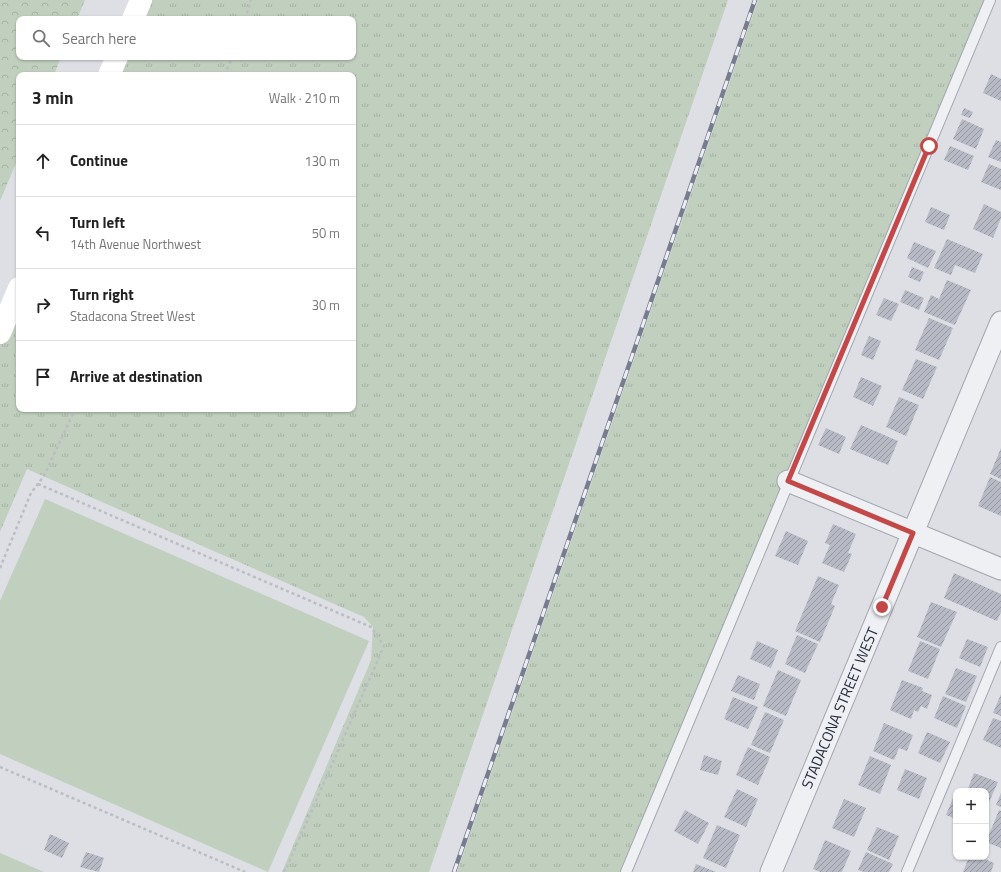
<!DOCTYPE html>
<meta charset="utf-8">
<style>
body{margin:0;font-family:"Titillium Web",sans-serif;background:#f6f6f6;color:#222}
.controls{position:absolute;right:12px;bottom:12px;display:grid;overflow:hidden;border-radius:8px;box-shadow:0 1px 3px #0004}
.controls button{width:36px;height:36px;display:grid;place-items:center;padding:0;border:0;border-bottom:1px solid #e0e0e0;background:#fff;color:#222;font:20px sans-serif}
.stop{position:absolute;width:12px;height:12px;margin:-9px;border:3px solid #c34949;border-radius:50%;background:#fff}
.stop.end{background:#c34949;border-color:#fff;box-shadow:0 1px 4px #0008}
.list{margin:0;padding:0;list-style:none}
h2{display:flex;justify-content:space-between;align-items:center;height:52px;margin:0;padding:0 16px;font-size:17px}
h2 small{font-size:13px;font-weight:400;color:#767676}
.list li{display:grid;grid-template-columns:26px 1fr auto;gap:12px;align-items:center;box-sizing:border-box;height:72px;padding:0 16px;border-top:1px solid #e0e0e0}
.list b{display:block;font-size:15px;white-space:nowrap}
.list p{margin:0;font-size:13px;white-space:nowrap;color:#767676}
.list em{font-size:13px;font-style:normal;color:#767676}
.icon{flex:none;width:22px;height:22px;fill:none;stroke:currentColor;stroke-width:2;stroke-linecap:round;stroke-linejoin:round}
.map{position:relative;flex:none;width:1001px;height:872px;overflow:hidden}
.search{position:absolute;background:#fff;box-shadow:0 1px 3px #0004;left:16px;top:16px;width:340px;height:44px;display:flex;align-items:center;gap:10px;box-sizing:border-box;padding:0 14px;border-radius:8px;color:#767676;font-size:15px}
.panel{position:absolute;background:#fff;box-shadow:0 1px 3px #0004;left:16px;top:72px;width:340px;height:340px;border-radius:8px}
.map>svg:first-child{display:block}
.grass{fill:url(#grass-tufts)}
.park{fill:url(#park-crowns)}
.pitch{fill:#c0cfbe}
.building{fill:url(#building-hatch)}
.lines{fill:none;stroke-linecap:round;stroke-linejoin:round}
.lane-casing{stroke:#a3a6af;stroke-width:12}
.street-casing{stroke:#a3a6af;stroke-width:23}
.path{stroke:#bbbdc4;stroke-width:2.5;stroke-dasharray:3 3;stroke-linecap:butt}
.lane{stroke:#eff0f4;stroke-width:10}
.street{stroke:#eff0f4;stroke-width:21}
.secondary{stroke:#fff;stroke-width:22}
.rail-casing{stroke:#777d8e;stroke-width:4.5}
.rail{stroke:#eceef3;stroke-width:3;stroke-dasharray:9;stroke-linecap:butt}
.route{stroke:#c34949;stroke-width:5}
.labels{text-anchor:middle;stroke-width:3;stroke-linejoin:round;paint-order:stroke}
.street-label{font-size:15px;fill:#272c3b;stroke:#eceef3}
</style>
<div class="map">
<svg width="1001" height="872" viewBox="0 0 1001 872">
<defs>
<pattern id="grass-tufts" width="24" height="20" patternUnits="userSpaceOnUse"><rect width="24" height="20" fill="#c0cfbe"/><path d="M3 7l-1-3M5 7V3M7 7l1-3M15 17l-1-3M17 17v-4M19 17l1-3" fill="none" stroke="#a5b2a4"/></pattern>
<pattern id="park-crowns" width="20" height="18" patternUnits="userSpaceOnUse"><rect width="20" height="18" fill="#c0cfbe"/><path d="M2 6a3 3 0 1 1 6 0M12 15a3 3 0 1 1 6 0" fill="none" stroke="#a5b2a4"/></pattern>
<pattern id="building-hatch" width="6" height="6" patternUnits="userSpaceOnUse"><rect width="6" height="6" fill="#b7bac5"/><path d="M-1 1l2-2M0 6l6-6M5 7l2-2" fill="none" stroke="#9597a1"/></pattern>
</defs>
<rect width="100%" height="100%" fill="#dddfe5"/>
<!-- grass -->
<g class="grass">
<polygon points="144,0 728,0 429,872 282,872 371,660 373,627 364,617 27,469 0,532 0,342 19,297 19,409 353,409 353,75 113,75 120,57 353,57 353,19 136,19"/>
<polygon points="758,0 990,0 626,872 457,872"/>
</g>
<!-- park -->
<polygon class="park" points="0,0 85,0 77,19 19,19 19,57 61,57 54,75 19,75 19,156 0,201"/>
<!-- pitch -->
<g class="pitch">
<polygon points="45,499 369,641 268,872 0,754 0,601"/>
<polygon points="0,853 44,872 0,872"/>
</g>
<!-- building -->
<g class="building">
<polygon points="991,74 1001,79 1001,101 983,93"/>
<polygon points="964,108 973,112 970,118 961,115"/>
<polygon points="962,119 984,129 976,149 953,139"/>
<polygon points="996,140 1001,142 1001,162 988,157"/>
<polygon points="950,146 974,156 968,170 944,160"/>
<polygon points="989,164 1001,169 1001,190 981,182"/>
<polygon points="984,204 1001,212 1001,218 993,238 973,229"/>
<polygon points="931,207 950,215 944,230 925,222"/>
<polygon points="947,239 983,254 975,273 955,265 951,275 934,268"/>
<polygon points="914,242 936,251 928,268 907,258"/>
<polygon points="912,267 924,272 920,282 908,277"/>
<polygon points="947,280 971,290 955,325 924,312 931,295 939,299"/>
<polygon points="905,290 924,298 919,310 900,302"/>
<polygon points="884,298 899,304 891,321 876,315"/>
<polygon points="929,318 953,328 939,360 915,350"/>
<polygon points="869,336 881,341 873,360 861,355"/>
<polygon points="916,359 937,367 923,399 902,390"/>
<polygon points="861,377 882,386 873,406 853,397"/>
<polygon points="899,397 919,405 906,436 886,427"/>
<polygon points="861,425 898,441 888,465 850,449"/>
<polygon points="826,428 846,437 839,454 818,445"/>
<polygon points="1001,448 1001,479 990,474"/>
<polygon points="990,477 1001,482 1001,516 978,506"/>
<polygon points="833,524 856,534 848,553 852,554 844,572 822,563 830,545 825,543"/>
<polygon points="786,531 808,541 798,565 775,556"/>
<polygon points="954,573 1001,594 1001,612 997,621 944,598"/>
<polygon points="818,576 839,585 831,604 835,606 820,642 795,631"/>
<polygon points="931,602 957,612 941,647 917,637"/>
<polygon points="797,635 818,644 805,673 785,664"/>
<polygon points="967,639 988,647 980,667 959,658"/>
<polygon points="757,641 778,650 771,668 750,659"/>
<polygon points="920,641 940,649 928,679 908,671"/>
<polygon points="956,668 977,676 966,702 945,694"/>
<polygon points="778,670 801,680 786,716 763,706"/>
<polygon points="738,675 760,684 754,700 731,691"/>
<polygon points="902,680 923,688 922,691 932,695 927,709 921,706 918,712 914,710 911,719 890,710"/>
<polygon points="1001,694 1001,716 993,713"/>
<polygon points="943,696 966,706 957,728 934,718"/>
<polygon points="733,697 758,707 748,729 724,719"/>
<polygon points="765,712 784,720 770,753 751,745"/>
<polygon points="993,718 1001,721 1001,748 983,740"/>
<polygon points="884,723 913,735 907,751 899,748 894,760 873,751"/>
<polygon points="927,732 950,742 940,763 918,753"/>
<polygon points="748,747 770,757 758,785 736,775"/>
<polygon points="704,755 722,761 718,775 700,770"/>
<polygon points="870,756 891,765 880,794 858,785"/>
<polygon points="905,769 927,778 919,799 897,790"/>
<polygon points="974,773 998,782 989,802 986,801 986,791 967,791"/>
<polygon points="737,789 758,799 746,827 724,817"/>
<polygon points="956,791 956,819 946,815"/>
<polygon points="1001,793 1001,807 996,805"/>
<polygon points="844,799 866,808 854,837 832,828"/>
<polygon points="685,810 709,823 698,844 674,831"/>
<polygon points="999,810 1001,811 1001,848 986,842"/>
<polygon points="717,825 740,835 726,868 703,858"/>
<polygon points="877,827 899,836 889,860 867,850"/>
<polygon points="50,834 69,843 62,858 44,850"/>
<polygon points="825,840 851,851 842,872 820,872 813,869"/>
<polygon points="86,852 104,858 99,872 80,867"/>
<polygon points="866,852 893,864 889,872 864,872 858,870"/>
<polygon points="969,857 980,857 994,863 991,872 963,872"/>
<polygon points="696,864 716,872 693,872"/>
</g>
<g class="lines">
<!-- lane casing -->
<g class="lane-casing">
<g id="lane">
<polyline points="626,872 990,0"/>
<polyline points="907,872 1001,647"/>
</g>
</g>
<!-- street casing -->
<g class="street-casing">
<g id="street">
<polyline points="788,481 1001,569"/>
<polyline points="771,872 1001,322"/>
</g>
</g>
<!-- path -->
<g class="path">
<polyline points="245,19 251,0"/>
<polyline points="225,75 232,57"/>
<polyline points="38,484 371,627 384,646 286,869 283,872"/>
<polyline points="0,568 31,493 44,476 75,409"/>
<polyline points="0,767 245,872"/>
</g>
<!-- lane -->
<use href="#lane" class="lane"/>
<!-- street -->
<use href="#street" class="street"/>
<!-- secondary -->
<g class="secondary">
<polyline points="133,19 141,0"/>
<polyline points="109,75 117,57"/>
<polyline points="0,333 19,288"/>
</g>
<!-- rail casing -->
<g class="rail-casing">
<polyline id="rail" points="454,872 755,0"/>
</g>
<!-- rail -->
<use href="#rail" class="rail"/>
</g>
<g class="lines">
<!-- route -->
<polyline class="route" points="882,607 913,533 788,481 929,146"/>
</g>
<g class="labels">
<!-- street labels -->
<g class="street-label">
<text transform="translate(840 708) rotate(-67)" y="5">STADACONA STREET WEST</text>
</g>
</g>
</svg>
<div class="controls">
<button>+</button>
<button>−</button>
</div>
<div class="stop" style="left:929px;top:146px"></div>
<div class="stop end" style="left:882px;top:607px"></div>
<div class="search"><svg class="icon" aria-label="search" viewBox="0 0 24 24"><circle cx="10" cy="10" r="6"/><path d="M15 15l6 6"/></svg>Search here</div>
<section class="panel">
<h2>3 min<small>Walk · 210 m</small></h2>
<ul class="list">
<li><svg class="icon" aria-label="ahead" viewBox="0 0 24 24"><path d="M12 20V5M6 11l6-6 6 6"/></svg><div><b>Continue</b></div><em>130 m</em></li>
<li><svg class="icon" aria-label="left" viewBox="0 0 24 24"><path d="M17 20v-9H6M10 6l-5 5 5 5"/></svg><div><b>Turn left</b><p>14th Avenue Northwest</p></div><em>50 m</em></li>
<li><svg class="icon" aria-label="right" viewBox="0 0 24 24"><path d="M7 20v-9h11M14 6l5 5-5 5"/></svg><div><b>Turn right</b><p>Stadacona Street West</p></div><em>30 m</em></li>
<li><svg class="icon" aria-label="arrive" viewBox="0 0 24 24"><path d="M6 21V4h12l-3 4 3 4H6"/></svg><div><b>Arrive at destination</b></div></li>
</ul>
</section>
</div>
